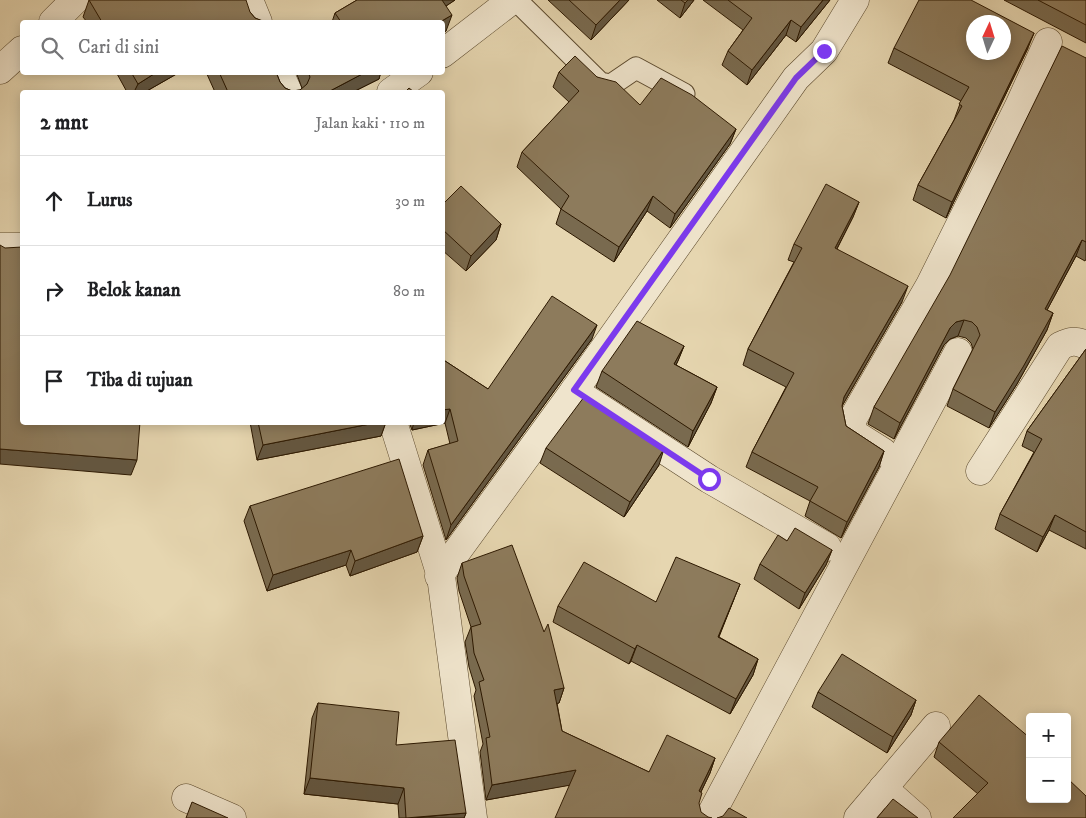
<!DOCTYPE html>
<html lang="id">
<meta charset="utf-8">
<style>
body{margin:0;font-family:"IM FELL DW Pica",serif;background:#f6f6f6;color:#202124}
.controls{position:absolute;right:15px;bottom:15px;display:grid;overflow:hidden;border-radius:5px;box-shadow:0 2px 12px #0003}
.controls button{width:45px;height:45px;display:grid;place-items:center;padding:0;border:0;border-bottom:1px solid #e0e0e0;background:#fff;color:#202124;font:25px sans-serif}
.compass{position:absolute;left:966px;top:15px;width:45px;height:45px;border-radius:50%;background:#fff;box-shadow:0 2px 12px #0003;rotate:4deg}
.stop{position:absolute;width:15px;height:15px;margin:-11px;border:4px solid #7c3aed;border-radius:50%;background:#fff}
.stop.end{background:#7c3aed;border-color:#fff;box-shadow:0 1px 5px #0008}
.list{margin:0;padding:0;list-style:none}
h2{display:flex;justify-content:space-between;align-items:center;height:65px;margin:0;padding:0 20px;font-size:21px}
h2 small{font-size:16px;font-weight:400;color:#757577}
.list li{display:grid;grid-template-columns:32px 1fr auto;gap:15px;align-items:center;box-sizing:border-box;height:90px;padding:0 20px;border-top:1px solid #e0e0e0}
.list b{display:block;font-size:19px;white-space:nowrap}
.list em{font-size:16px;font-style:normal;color:#757577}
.icon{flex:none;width:28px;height:28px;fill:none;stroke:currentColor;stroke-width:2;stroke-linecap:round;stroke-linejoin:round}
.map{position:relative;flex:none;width:1086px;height:818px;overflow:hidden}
.search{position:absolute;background:#fff;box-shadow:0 2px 12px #0003;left:20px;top:20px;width:425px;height:55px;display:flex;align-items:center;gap:12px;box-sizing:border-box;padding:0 18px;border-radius:5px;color:#757577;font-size:19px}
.panel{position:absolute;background:#fff;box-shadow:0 2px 12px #0003;left:20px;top:90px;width:425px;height:335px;border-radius:5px}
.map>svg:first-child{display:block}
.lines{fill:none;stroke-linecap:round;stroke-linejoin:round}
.service-casing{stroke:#5a482c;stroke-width:23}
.minor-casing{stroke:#5a482c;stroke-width:29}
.service{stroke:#efe4cc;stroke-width:21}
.minor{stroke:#efe4cc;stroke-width:28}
.wall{fill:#796a4f;stroke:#2c1800}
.shaded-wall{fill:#635640;stroke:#2c1800}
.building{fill:#8d7b5c;stroke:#2c1800;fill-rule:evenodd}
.route{stroke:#7c3aed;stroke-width:6}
</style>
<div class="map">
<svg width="1086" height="818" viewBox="0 0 1086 818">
<rect width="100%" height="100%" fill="#e6d6b0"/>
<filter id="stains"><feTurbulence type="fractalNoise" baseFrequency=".004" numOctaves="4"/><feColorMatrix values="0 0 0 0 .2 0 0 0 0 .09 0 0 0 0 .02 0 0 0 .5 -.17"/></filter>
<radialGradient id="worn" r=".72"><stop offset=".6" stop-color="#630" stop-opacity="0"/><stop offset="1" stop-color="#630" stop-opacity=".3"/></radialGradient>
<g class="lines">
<!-- service casing -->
<g class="service-casing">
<polyline id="service" points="516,0 600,83 611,85 636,68 684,94"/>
</g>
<!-- minor casing -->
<g class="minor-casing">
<g id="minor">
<polyline points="249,0 258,22"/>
<polyline points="53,22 75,0"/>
<polyline points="442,54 512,0"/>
<polyline points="0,70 22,50"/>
<polyline points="279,72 288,92"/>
<polyline points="391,92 419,72"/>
<polyline points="0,247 22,247"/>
<polyline points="574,391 709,479 827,547"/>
<polyline points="393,422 441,576 473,818"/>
<polyline points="883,452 853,433 852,420 930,285 1019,106 1048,42"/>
<path d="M980 471 1060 346C1070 341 1076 340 1086 345"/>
<polyline points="439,576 574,391 796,78 824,51 855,0"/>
<polyline points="883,788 917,818"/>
<polyline points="186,798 232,818"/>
<polyline points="709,818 958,352"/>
<polyline points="858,818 936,726"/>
</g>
</g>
<!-- service -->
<use href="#service" class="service"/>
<!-- minor -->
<use href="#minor" class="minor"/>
</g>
<!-- wall -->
<g class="wall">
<polygon points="89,0 250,12 255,18 264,22 87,22 83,17"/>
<polygon points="357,0 455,0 446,6 446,31 442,33 442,22 332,22 335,13"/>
<polygon points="548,0 629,0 591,40"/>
<polygon points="657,0 694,0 680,18"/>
<polygon points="703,0 830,0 796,42 786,35 747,85 722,65 728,51 743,30"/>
<polygon points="1004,0 1086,0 1086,43"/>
<polygon points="894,48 1028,48 946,218 913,200 918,185 954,120 961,101 888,63"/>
<polygon points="1085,58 1086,58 1086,259 1085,261 1076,256 1047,310 1053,313 1047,330 1017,384 989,428 947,406 953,389 973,349 971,343 966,338 958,336 950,339 944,345 894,439 868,424 874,407"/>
<polygon points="116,72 180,72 145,92 127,92"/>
<polygon points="206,72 276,72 280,82 285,88 292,91 300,90 302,88 296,72 384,72 380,75 379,79 353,92 215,92"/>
<polygon points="559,72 597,77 640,105 736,129 730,144 670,228 647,211 614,262 556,224 561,209 517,167 522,152 569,102 553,87"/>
<polygon points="859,202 853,217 837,249 902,302 842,406 846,426 884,451 879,467 841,538 805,516 810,501 746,467 752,452 786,387 743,365 748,349 794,262 788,260 794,244"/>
<polygon points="442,205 501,224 496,240 466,271 442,250"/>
<polygon points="592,339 446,540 423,465 428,450 450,444 445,423 412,430 409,422 442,422 442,359 488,389"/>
<polygon points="684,346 676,365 717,387 711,403 688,447 596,387 602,371"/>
<polygon points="1086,349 1086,549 1049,530 1037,552 995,529 1000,514 1034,452 1022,446 1027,431"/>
<polygon points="250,422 386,422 381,436 257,460"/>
<polygon points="546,448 659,465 624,517 540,463"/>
<polygon points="250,506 423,536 417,552 350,576 346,565 267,591 244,521"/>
<polygon points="832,550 826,565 799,609 754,579 760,564"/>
<polygon points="462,563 564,688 559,703 557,703 562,731 649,772 715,758 710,773 701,792 569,785 486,800 480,752 483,744 474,696 476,690 469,667 465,642 471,627 459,591 457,578"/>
<polygon points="734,599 719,637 758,659 753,675 730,714 631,661 629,664 553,622 558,606 656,602"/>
<polygon points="818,692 916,700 911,715 887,753 812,707"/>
<polygon points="318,703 396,745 466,813 464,818 399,818 398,804 304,794 312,718"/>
<polygon points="939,742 1030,799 978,794 934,757"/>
</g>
<!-- shaded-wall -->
<g class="shaded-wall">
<polygon points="439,0 455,0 434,14"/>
<polygon points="620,0 629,0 591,40 596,25"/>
<polygon points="688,0 694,0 680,18 685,3"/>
<polygon points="823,0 830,0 796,42 801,27"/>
<polygon points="452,15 446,31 442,33 442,22 440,22"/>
<polygon points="791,20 786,35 747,85 752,70"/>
<polygon points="1034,33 1028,48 946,218 952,202"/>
<polygon points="157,72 180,72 145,92 134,92 138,84"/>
<polygon points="366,72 384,72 380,75 379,79 353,92 328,92"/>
<polygon points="736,129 730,144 670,228 675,214"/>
<polygon points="653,196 647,211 614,262 619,247"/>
<polygon points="859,202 853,217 829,264 835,248"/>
<polygon points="501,224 496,240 466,271 471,256"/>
<polygon points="1082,240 1076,256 1039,325 1045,309"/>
<polygon points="908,286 902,302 838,413 844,397"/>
<polygon points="1053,313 1047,330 1017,384 989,428 995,412"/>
<polygon points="964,320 958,336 950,339 944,345 894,439 900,423 950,328 956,322"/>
<polygon points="597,325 592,339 446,540 451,525"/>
<polygon points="684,346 678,361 668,380 674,364"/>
<polygon points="717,387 711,403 688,447 693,431"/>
<polygon points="450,409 445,423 412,430 414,422 442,422 442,410"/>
<polygon points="380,422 386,422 381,436 257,460 263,445"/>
<polygon points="0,449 137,460 131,475 0,464"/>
<polygon points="664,449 659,465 624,517 630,502"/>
<polygon points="884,451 879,467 841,538 847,522"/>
<polygon points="1055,515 1049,530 1037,552 1043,537"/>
<polygon points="423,536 417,552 350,576 355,561"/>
<polygon points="351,550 346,565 267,591 273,575"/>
<polygon points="832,550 826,565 799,609 805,593"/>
<polygon points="740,584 734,599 712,653 718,637"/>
<polygon points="637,645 631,661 629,664 635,649"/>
<polygon points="758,659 753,675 730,714 736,699"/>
<polygon points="564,688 559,703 549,705 554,690"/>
<polygon points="916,700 911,715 887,753 893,737"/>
<polygon points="715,758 710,773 694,806 699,791"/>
<polygon points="576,770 571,785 486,800 492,785"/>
<polygon points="310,778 404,788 398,804 304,794"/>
<polygon points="466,813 464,818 412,818"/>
</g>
<!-- building -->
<g class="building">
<polygon points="89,0 246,0 250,12 255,18 263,21 264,22 102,22"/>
<polygon points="357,0 442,0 452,15 440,22 341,22 335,13"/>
<polygon points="569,0 620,0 596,25"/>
<polygon points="681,0 688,0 685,3"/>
<polygon points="728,0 823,0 801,27 791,20 752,70 728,51 752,18"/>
<path d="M919 0H971L1034 33 952 202 918 185 962 106 959 104 969 87 894 48ZM974 22H1004V52H974Z"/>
<polygon points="1038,0 1086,0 1086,25"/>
<polygon points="1062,46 1086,58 1086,242 1082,240 1045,309 1053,313 1023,367 995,412 953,389 980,335 977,327 972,322 964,320 956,322 950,328 900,423 874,407 950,275"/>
<polygon points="575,56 597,77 616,82 640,105 661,78 692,95 736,129 675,214 653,196 619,247 561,209 569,196 522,152 579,91 559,72"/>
<polygon points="131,72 157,72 138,84"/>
<polygon points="219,72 276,72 280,82 285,88 292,91 300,90 307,84 310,77 308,72 366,72 328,92 228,92"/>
<polygon points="409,88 414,92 405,92"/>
<polygon points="826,184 859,202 835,248 908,286 844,397 842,406 846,426 884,451 847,522 810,501 818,487 752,452 794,373 748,349 802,248 794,244"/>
<polygon points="461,186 501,224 471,256 442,229 442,205"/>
<polygon points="0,245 5,248 22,247 22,422 140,422 137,460 0,449"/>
<polygon points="552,296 597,325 451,525 428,450 458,441 450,409 442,410 442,359 488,389"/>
<polygon points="637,321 684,346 674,364 717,387 693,431 602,371"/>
<polygon points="1086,349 1086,532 1055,515 1043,537 1000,514 1042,439 1027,431"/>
<polygon points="584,397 664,449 630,502 546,448"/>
<polygon points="258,422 380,422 263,445"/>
<polygon points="399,459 423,536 355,561 351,550 273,575 250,506"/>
<polygon points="795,528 832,550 805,593 760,564 778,535 787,541"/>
<polygon points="512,545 544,632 548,624 564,688 554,690 562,731 649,772 667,735 715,758 699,791 702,793 699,803 701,812 708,817 712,818 555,818 576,770 492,785 486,738 490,737 479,682 484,680 474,653 471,627 481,624 464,576 462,563"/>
<polygon points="676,557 740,584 718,637 758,659 736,699 637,645 635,649 558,606 584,562 656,602"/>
<polygon points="842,654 916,700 893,737 818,692"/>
<polygon points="979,695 1030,738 1030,799 1067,799 1067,778 1086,796 1086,818 953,818 988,783 939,742"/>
<polygon points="318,703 399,712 396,745 455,740 466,813 406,818 404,788 310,778"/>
<polygon points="893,799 918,818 877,818"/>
<polygon points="192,802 228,818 186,818"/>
<polygon points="729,808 747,818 717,818 723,816"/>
</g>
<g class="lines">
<!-- route -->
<polyline class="route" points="709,479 574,390 796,78 824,51"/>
</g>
<rect width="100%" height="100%" filter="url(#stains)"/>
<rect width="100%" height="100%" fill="url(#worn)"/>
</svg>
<div class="controls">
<button>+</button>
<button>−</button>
</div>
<svg class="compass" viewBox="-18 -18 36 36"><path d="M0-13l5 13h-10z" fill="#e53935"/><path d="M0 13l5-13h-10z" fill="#757577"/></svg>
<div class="stop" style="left:709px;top:479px"></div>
<div class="stop end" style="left:824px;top:51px"></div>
<div class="search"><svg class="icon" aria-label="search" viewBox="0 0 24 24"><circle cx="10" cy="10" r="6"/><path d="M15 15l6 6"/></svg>Cari di sini</div>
<section class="panel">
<h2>2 mnt<small>Jalan kaki · 110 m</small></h2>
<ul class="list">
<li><svg class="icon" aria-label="ahead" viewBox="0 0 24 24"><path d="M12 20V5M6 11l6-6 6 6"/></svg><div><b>Lurus</b></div><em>30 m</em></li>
<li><svg class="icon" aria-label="right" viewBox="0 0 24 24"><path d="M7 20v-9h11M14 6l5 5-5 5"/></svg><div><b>Belok kanan</b></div><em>80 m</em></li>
<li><svg class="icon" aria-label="arrive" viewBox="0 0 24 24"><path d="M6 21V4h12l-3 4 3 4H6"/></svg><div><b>Tiba di tujuan</b></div></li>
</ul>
</section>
</div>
